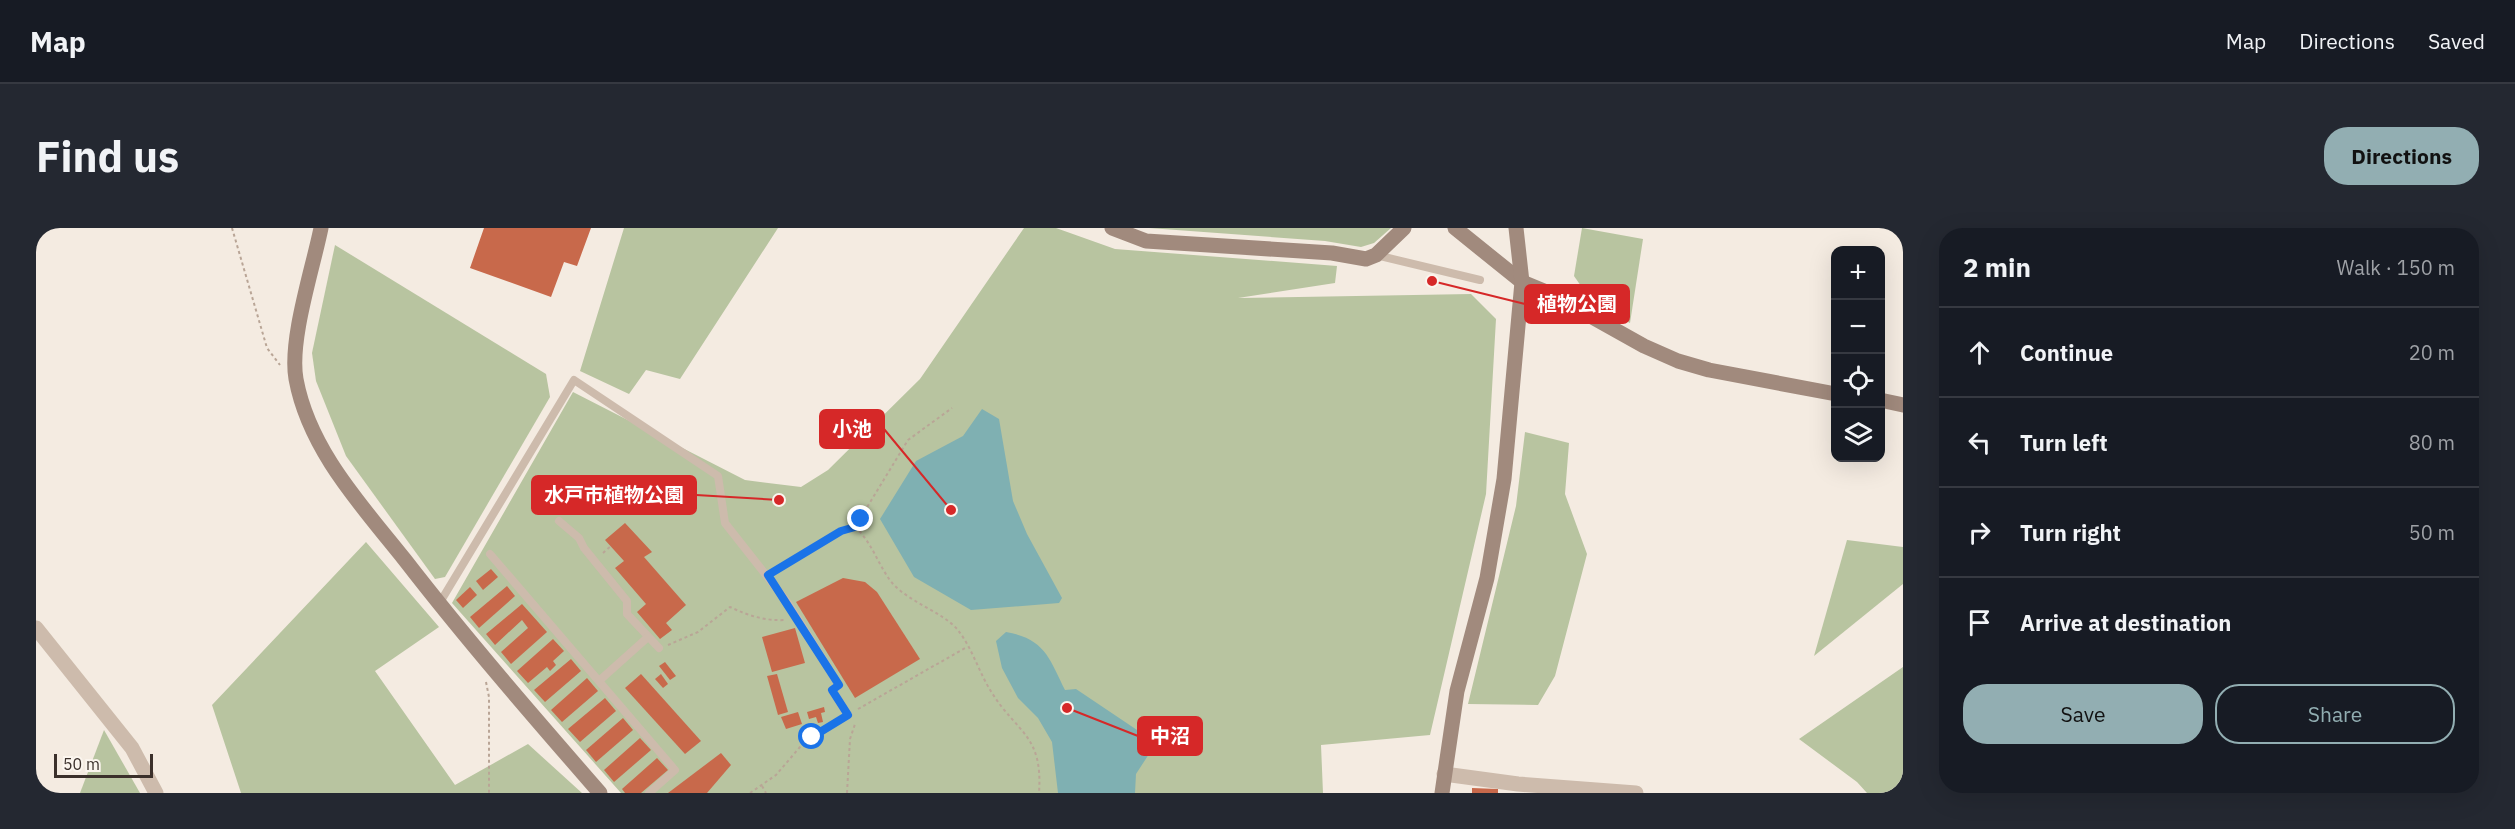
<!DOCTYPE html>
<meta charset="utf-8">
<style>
body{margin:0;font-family:"IBM Plex Sans","Noto Sans JP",sans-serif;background:#242831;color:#f1f3f6}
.controls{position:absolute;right:18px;top:18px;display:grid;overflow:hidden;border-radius:12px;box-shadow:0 6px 24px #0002}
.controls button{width:54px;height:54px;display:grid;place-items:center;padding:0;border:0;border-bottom:2px solid #363941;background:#171b24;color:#f1f3f6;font:30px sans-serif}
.scale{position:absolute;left:18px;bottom:15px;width:99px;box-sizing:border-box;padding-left:6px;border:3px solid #3b302b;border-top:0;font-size:16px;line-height:21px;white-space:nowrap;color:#3b302b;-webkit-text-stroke:4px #fbf5ee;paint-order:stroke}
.stop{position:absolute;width:18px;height:18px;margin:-14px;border:4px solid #1a73e8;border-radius:50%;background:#fff}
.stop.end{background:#1a73e8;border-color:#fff;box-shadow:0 2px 6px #0008}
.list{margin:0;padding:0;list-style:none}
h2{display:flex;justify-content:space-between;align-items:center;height:78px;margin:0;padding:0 24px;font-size:26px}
h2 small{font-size:20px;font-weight:400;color:#9ea1a6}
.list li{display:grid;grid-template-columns:39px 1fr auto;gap:18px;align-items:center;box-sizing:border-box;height:90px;padding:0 24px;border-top:2px solid #363941}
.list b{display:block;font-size:22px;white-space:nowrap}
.list em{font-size:20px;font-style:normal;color:#9ea1a6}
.actions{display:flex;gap:12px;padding:18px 24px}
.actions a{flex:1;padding:14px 0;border:2px solid #92aeb2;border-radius:24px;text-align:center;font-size:21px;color:#92aeb2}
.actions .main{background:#92aeb2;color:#111}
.icon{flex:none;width:33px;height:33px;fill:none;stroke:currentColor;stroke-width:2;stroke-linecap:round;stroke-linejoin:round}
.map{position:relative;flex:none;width:1867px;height:565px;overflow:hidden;border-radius:24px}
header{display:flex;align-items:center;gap:36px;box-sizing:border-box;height:84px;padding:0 30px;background:#171b24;border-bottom:2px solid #363941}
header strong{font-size:28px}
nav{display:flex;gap:33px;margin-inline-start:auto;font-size:21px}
.intro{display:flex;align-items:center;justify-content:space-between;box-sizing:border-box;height:144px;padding:0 36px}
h1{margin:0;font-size:42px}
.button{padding:15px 27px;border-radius:24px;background:#92aeb2;color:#111;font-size:21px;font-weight:700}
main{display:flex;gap:36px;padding:0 36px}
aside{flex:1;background:#171b24;border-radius:24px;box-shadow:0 6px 24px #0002}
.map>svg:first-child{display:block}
.green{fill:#b8c4a0}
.water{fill:#7fb0b2}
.building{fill:#c8694b}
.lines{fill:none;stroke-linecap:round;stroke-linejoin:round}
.path{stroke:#b9a596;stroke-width:2;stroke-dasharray:3 3;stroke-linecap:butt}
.lane{stroke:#cdbbac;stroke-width:8}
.street{stroke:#cdbbac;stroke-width:15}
.secondary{stroke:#a18a7d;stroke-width:15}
.route{stroke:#1a73e8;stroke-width:8}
.leader{fill:none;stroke:#d62828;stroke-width:2}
.callout-dot{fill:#d62828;stroke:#fbf5ee;stroke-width:2}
.callout{fill:#d62828;stroke:#d62828;stroke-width:2}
.callout-label{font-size:20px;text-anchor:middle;font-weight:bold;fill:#fff}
</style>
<header>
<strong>Map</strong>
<nav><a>Map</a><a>Directions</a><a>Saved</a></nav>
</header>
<div class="intro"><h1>Find us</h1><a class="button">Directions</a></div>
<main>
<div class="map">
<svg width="1867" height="565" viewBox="0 0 1867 565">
<rect width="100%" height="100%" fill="#f4ebe1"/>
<!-- green -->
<g class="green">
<polygon points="588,0 742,0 644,151 610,142 593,166 544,143"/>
<polygon points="988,0 1020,0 1079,21 1301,38 1299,55 1202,70 1435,66 1460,91 1450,266 1394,507 1285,517 1287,565 585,565 416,375 537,164 709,252 765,259 792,242 884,151"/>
<polygon points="1113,0 1355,0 1338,15 1325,19 1289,13"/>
<polygon points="1546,0 1607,11 1594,95 1559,78 1538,48"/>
<polygon points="299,17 510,146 514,169 409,349 399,351 310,228 280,153 276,125"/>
<polygon points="1489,204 1533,215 1529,266 1551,326 1519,448 1502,477 1432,476 1480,278"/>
<polygon points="1811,312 1867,319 1867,356 1778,428"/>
<polygon points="330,314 403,399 339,443 419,557 492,516 546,565 205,565 176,477"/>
<polygon points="1867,439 1867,565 1831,565 1821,554 1763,511"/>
<polygon points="68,502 104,565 44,565"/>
</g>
<!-- water -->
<g class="water">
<polygon points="946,181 963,191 977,273 991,306 1026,370 1023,375 935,382 878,349 844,291 880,233 927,208"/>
<path d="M970 404C1009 411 1013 430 1029 462L1040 461 1104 504 1113 526 1100 546 1099 565H1022L1016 514 1002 490 982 470 966 440 960 413Z"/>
</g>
<!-- building -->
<g class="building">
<polygon points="448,0 555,0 541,38 528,34 515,69 434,40"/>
<polygon points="589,295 616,324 608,329 650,377 630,395 636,402 624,411 601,384 610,376 579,340 588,333 569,312"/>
<polygon points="455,341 462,349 447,362 440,353"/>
<polygon points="807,350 829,354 841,364 884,431 819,470 760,374"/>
<polygon points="471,358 479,368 443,400 434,389"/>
<polygon points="434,359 441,367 427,380 420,372"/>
<polygon points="486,376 511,404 475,436 465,424 492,400 486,392 459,417 450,406"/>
<polygon points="759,400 769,435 736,444 726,409"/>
<polygon points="517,411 528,423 517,433 520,437 514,443 511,439 492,455 481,443"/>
<polygon points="535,431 545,443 509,474 498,462"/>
<polygon points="629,434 640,448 634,452 623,438"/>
<polygon points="605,446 665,513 649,526 589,460"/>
<polygon points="625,446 632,456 627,460 619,451"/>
<polygon points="741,446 752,484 742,487 731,448"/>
<polygon points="551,450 562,463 526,494 515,482"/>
<polygon points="569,470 580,483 544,514 532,501"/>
<polygon points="788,479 789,484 785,485 787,494 782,495 780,489 773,491 771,484"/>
<polygon points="762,484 766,496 750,501 745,489"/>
<polygon points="587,490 597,502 560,534 550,522"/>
<polygon points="604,510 615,522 578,554 568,542"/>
<polygon points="685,525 695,537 671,565 632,565"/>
<polygon points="621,530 632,542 605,565 589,565 586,561"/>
<polygon points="1436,560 1462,561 1462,565 1436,565"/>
</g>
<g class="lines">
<!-- path -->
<g class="path">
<polyline points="196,0 231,120 244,137"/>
<path d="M819 299C837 315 842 338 857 356 875 375 906 384 921 401 936 419 943 445 956 465 982 506 1007 507 1003 565"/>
<polyline points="567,325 575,318"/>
<polyline points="740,342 805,303 819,299 872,212 916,180"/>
<path d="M632 417 662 404 694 379C713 388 729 393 750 392"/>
<polyline points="450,454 453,469 453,565"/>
<polyline points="822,481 931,419"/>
<polyline points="726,558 730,565"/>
<polyline points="714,565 740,547 764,519 805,492"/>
<polyline points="811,565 814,511 819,496"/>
</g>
<!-- lane -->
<g class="lane">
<polyline points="1340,27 1444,52"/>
<polyline points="523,293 543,310 548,320 591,373 591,386 623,420"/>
<polyline points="454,326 639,542 613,565"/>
<polyline points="403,376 538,152 682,248 689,295 752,375 803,457 796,462 812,487"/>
<polyline points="564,452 612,409"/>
</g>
<!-- street -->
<g class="street">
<polyline points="0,400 96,520 120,565"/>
<polyline points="1408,546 1482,556 1600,565"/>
</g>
<!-- secondary -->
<g class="secondary">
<path d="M285 0C277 40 253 112 260 151 273 222 326 278 369 332 431 412 497 488 564 565"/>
<polyline points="1076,0 1110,13 1296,25 1330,31 1340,27 1368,0"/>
<polyline points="1419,0 1486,54 1515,66 1608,118 1642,133 1673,142 1800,166"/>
<polyline points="1844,172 1867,177"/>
<polyline points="1406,565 1421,463 1451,350 1468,251 1486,54 1480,0"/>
</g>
</g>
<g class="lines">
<!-- route -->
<polyline class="route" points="776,509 812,487 796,462 803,457 732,347 805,303 819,299 825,291"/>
</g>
<!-- callouts -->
<path class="leader" d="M1396 53L1489 76M915 282L848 201M743 272L660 267M1031 480L1102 508"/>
<g class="callout-dot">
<circle cx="1396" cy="53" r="6"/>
<circle cx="915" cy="282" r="6"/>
<circle cx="743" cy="272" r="6"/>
<circle cx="1031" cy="480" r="6"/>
</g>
<g class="callout">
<rect x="1489" y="57" width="104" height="38" rx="6"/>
<rect x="784" y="182" width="64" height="38" rx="6"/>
<rect x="496" y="248" width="164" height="38" rx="6"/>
<rect x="1102" y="489" width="64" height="38" rx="6"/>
</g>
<g class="callout-label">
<text x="1541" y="83">植物公園</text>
<text x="816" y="208">小池</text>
<text x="578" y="274">水戸市植物公園</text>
<text x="1134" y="515">中沼</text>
</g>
</svg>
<div class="controls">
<button>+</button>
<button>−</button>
<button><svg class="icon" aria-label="locate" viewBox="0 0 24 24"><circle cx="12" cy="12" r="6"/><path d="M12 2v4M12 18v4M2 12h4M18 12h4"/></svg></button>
<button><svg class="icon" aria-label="layers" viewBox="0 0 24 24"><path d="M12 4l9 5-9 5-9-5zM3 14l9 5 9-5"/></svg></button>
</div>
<div class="scale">50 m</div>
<div class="stop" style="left:776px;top:509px"></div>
<div class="stop end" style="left:825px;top:291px"></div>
</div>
<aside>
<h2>2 min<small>Walk · 150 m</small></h2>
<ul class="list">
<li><svg class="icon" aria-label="ahead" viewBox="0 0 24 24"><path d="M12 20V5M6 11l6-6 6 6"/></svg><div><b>Continue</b></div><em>20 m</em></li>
<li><svg class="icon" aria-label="left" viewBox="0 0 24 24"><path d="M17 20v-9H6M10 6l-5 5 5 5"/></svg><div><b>Turn left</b></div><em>80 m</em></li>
<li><svg class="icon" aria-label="right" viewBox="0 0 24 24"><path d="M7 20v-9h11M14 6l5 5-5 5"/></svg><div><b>Turn right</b></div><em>50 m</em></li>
<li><svg class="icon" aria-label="arrive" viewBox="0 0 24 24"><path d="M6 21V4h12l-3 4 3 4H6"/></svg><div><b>Arrive at destination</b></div></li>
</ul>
<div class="actions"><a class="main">Save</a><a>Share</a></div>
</aside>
</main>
